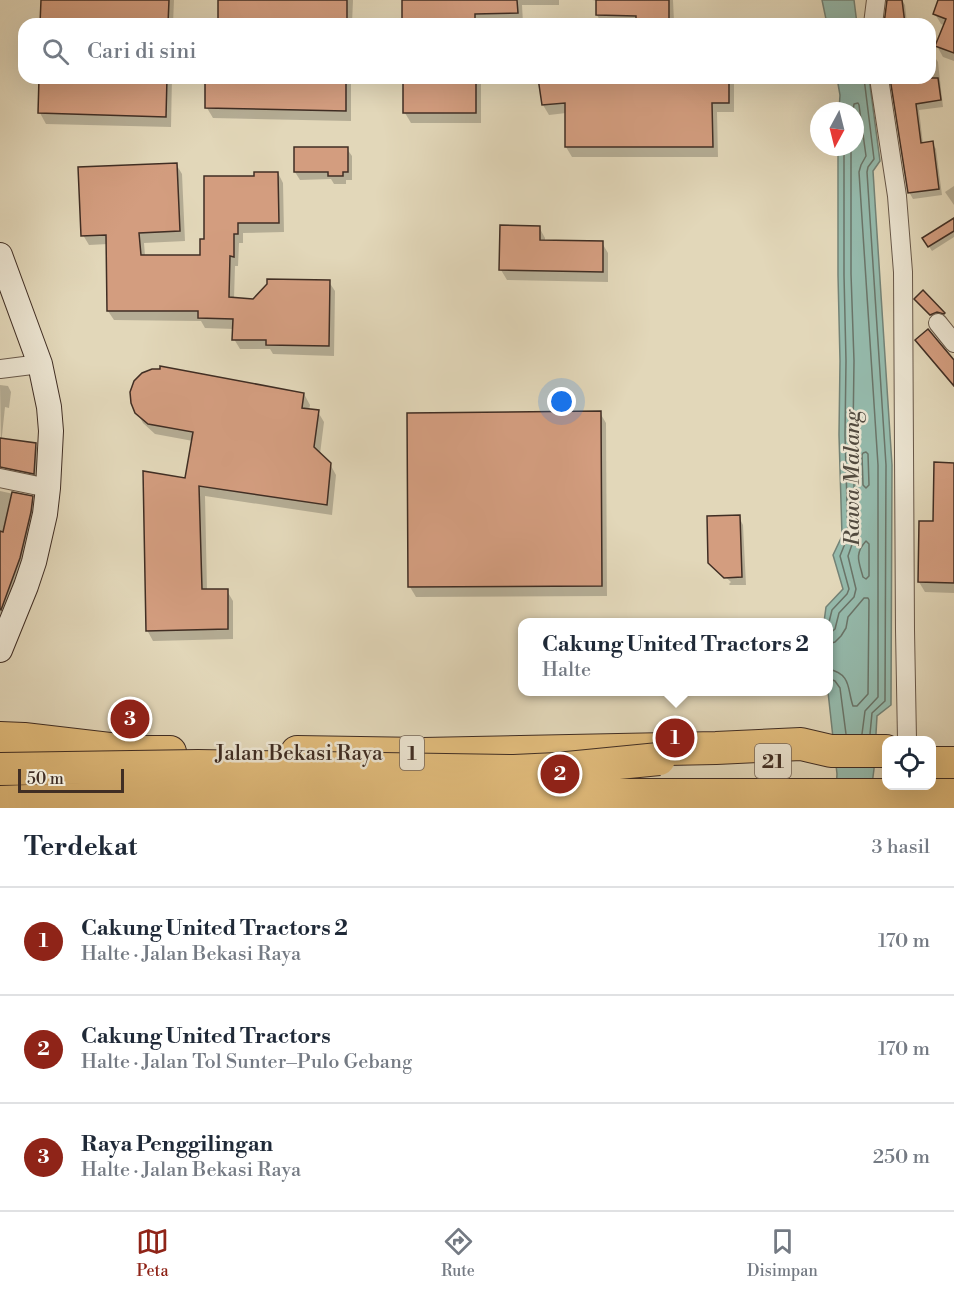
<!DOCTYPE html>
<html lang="id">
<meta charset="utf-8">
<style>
body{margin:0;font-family:"Libre Bodoni",serif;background:#f2f2f3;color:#1f2937}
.controls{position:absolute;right:18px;bottom:18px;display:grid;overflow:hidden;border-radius:12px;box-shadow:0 6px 24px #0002}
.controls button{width:54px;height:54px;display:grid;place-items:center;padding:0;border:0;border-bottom:2px solid #e0e1e3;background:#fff;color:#1f2937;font:30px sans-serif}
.compass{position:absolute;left:810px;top:102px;width:54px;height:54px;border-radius:50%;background:#fff;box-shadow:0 6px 24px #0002;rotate:187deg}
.scale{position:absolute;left:18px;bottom:15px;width:106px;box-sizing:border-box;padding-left:6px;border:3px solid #402e24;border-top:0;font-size:16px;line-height:21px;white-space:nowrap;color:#402e24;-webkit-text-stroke:4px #ece5d2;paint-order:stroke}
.you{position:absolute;left:562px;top:402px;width:21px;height:21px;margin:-15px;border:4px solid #fff;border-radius:50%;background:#1a73e8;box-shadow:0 0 0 9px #1a73e833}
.badge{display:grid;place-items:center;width:39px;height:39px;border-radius:50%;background:#8f2418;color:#fff;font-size:20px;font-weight:700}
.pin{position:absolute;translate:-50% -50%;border:3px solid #fff;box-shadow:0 2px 6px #0006}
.popup{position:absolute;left:518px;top:618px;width:315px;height:78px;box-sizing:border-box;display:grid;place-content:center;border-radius:12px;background:#fff;filter:drop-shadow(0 2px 4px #0005);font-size:20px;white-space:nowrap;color:#747a83}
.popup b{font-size:22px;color:#1f2937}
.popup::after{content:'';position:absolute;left:50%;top:100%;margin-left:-12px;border:12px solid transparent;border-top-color:#fff}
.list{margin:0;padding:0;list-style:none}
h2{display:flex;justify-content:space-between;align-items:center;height:78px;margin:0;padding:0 24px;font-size:26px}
h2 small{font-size:20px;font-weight:400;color:#747a83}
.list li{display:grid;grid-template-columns:39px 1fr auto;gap:18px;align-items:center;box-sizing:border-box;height:108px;padding:0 24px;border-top:2px solid #e0e1e3}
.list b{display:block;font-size:22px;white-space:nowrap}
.list p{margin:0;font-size:20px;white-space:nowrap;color:#747a83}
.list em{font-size:20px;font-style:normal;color:#747a83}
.icon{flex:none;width:33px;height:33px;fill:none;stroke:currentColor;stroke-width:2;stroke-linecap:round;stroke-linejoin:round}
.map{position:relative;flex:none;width:954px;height:808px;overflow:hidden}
.search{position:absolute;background:#fff;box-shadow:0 6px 24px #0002;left:18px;right:18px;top:18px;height:66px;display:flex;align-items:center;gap:15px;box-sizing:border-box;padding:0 21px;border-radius:18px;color:#747a83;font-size:22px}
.sheet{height:402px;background:#fff}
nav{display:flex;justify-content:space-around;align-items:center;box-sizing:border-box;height:84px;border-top:2px solid #e0e1e3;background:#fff;font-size:16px;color:#747a83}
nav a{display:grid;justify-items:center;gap:3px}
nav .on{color:#8f2418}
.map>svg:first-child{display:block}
.water{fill:#95baac;stroke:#738276;stroke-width:1.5}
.shadow{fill:#0003}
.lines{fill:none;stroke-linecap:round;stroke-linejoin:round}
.shore{stroke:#6a7468;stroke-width:1.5}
.building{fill:#d39d7f;stroke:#402e24;stroke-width:1.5}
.street-casing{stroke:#685849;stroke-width:20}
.secondary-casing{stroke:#402e24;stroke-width:26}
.highway-casing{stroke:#402e24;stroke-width:34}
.street{stroke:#ece5d2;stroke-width:18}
.secondary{stroke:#ece5d2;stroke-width:24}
.highway{stroke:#e1bc7c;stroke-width:32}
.highway-bridge-casing{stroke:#402e24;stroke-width:34;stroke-linecap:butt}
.highway-bridge{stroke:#e1bc7c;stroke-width:32}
.labels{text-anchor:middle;stroke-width:5;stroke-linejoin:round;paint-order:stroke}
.shield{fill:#ece5d2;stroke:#746558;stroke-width:1.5}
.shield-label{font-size:20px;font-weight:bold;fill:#402e24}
.street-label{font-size:21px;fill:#402e24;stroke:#ece5d2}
.water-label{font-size:22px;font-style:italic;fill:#514a3f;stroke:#ece5d2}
</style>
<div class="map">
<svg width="954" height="808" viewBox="0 0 954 808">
<rect width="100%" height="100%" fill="#e2d7b9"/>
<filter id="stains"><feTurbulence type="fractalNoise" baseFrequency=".00333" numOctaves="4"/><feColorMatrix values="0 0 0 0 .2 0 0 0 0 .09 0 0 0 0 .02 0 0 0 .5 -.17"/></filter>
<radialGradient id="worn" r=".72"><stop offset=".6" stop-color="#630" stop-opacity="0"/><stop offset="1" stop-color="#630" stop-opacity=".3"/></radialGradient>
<!-- water -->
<g class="water">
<polygon points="822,0 854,0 857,24 827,24"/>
<polygon points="837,78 869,78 880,161 873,171 892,465 891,705 877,716 874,769 869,808 835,808 837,774 828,692 828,622 824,622 826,607 843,589 833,555 842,536 839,435 840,361 838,275 838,147 855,147 855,111 839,111 840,95"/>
</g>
<!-- shadow -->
<g class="shadow">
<polygon points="43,0 174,0 173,24 42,24"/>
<polygon points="220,0 353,0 352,24 219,24"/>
<polygon points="404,0 559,0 559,5 522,5 523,23 404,24"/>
<polygon points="592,0 673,0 674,22 680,22 681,24 602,24 597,15 597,1"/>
<polygon points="888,0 902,0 905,5 907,24 886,24"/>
<polygon points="940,0 954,0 954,61 943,57 937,46 945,26 941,24 935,14"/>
<polygon points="930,56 934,56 938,62 943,107 919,110 923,144 932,143 936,149 942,195 913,199 909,192 892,78 930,78"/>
<polygon points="41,78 172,78 171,127 46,124 40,113"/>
<polygon points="207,78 351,78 351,121 213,118 207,108"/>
<polygon points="404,78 481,78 481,123 411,123 405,113"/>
<polygon points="539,78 734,78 734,112 717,112 718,157 572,157 566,147 566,113 549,115 543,105"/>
<polygon points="347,149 352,156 352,180 346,180 346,184 334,184 331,179 300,180 295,172"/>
<polygon points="176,164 182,174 185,241 144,243 145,256 201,257 205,241 256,177 278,173 283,183 284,232 243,233 243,243 239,243 238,266 235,266 234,299 254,301 329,282 335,291 334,356 273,354 270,349 240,349 234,339 234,329 205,328 201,321 114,320 108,311 108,244 89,245 83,235"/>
<polygon points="954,186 954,205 945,192"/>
<polygon points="954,220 954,237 932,251 924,239"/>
<polygon points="539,227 545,238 545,242 602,243 608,253 608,282 507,280 501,270"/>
<polygon points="919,304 944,314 947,318 940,316 934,319"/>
<polygon points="0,385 8,386 11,392 9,408 5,407 1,445"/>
<polygon points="304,394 310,405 309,410 318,412 324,422 320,454 330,464 336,475 332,515 205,496 207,590 227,591 233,601 233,639 153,641 147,630 186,479 193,441 155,434 143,423 137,412"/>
<polygon points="600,413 606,423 607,596 416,597 410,587"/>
<polygon points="35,445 40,452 38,481 9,475 5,467"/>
<polygon points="954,464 954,593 925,592 919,582 935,523"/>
<polygon points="0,491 32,498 35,503 23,564 4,615 1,614 0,617"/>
<polygon points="739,517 743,525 746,585 730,585 714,571 729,584 731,582 711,564"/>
</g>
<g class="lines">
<!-- shore -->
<g class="shore">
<polyline points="864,78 874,159 868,167 867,172 886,465 885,701 872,713 870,734"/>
<polyline points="853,111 854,104 858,103 859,105 866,156 861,165 859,172 878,465 878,697 865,711 862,734"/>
<polygon points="866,452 868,454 869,485 866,488 863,485 862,455 863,453"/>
<path d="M866 541 869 544V576L866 579 863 577C859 562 854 554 866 541Z"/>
<polyline points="828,626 832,610 847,594 849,589 840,556 848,536 845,435 846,361 844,275 844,147"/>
<polyline points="828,635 835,629 839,613 854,597 856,589 848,556 855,536 853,435 854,361 851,274 851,147"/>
<path d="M828 644 835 642 841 636 846 628 848 617 864 598H868L869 600 868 694 857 706H853C847 689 852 674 828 669"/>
<polyline points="828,678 835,681 840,688 846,734"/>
</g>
</g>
<!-- building -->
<g class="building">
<polygon points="41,0 169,0 168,24 40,24"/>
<rect x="218" y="0" width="129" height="24"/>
<polygon points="402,0 517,0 518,13 475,14 475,24 402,24"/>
<polygon points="596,0 669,0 669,24 636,24 636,16 596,15"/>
<polygon points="887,0 902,0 905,24 884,24"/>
<polygon points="938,0 954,0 954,53 935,46 946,19 933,14"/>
<polygon points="39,78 167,78 166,117 38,113"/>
<polygon points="205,78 346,78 346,111 205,108"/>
<rect x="403" y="78" width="73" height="35"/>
<polygon points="538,78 729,78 729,103 712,103 713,147 565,147 565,103 542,105"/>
<polygon points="890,78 938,78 941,100 916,104 921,143 933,141 939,189 908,193"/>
<polygon points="294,147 348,147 348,172 343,172 343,176 328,176 328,172 294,172"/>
<polygon points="177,163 180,231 139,233 141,255 200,255 200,239 204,239 204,176 254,176 254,172 278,172 279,223 238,223 238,234 234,234 234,257 230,256 229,297 253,299 267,284 267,279 330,280 329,346 266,345 266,340 232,340 233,319 198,318 198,311 107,311 106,235 81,236 78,167"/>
<polygon points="954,218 954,231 928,247 922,238"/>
<polygon points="500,225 540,226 540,240 603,241 603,272 499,270"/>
<polygon points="923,290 945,313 944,314 937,312 930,315 914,299"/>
<polygon points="928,329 954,360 954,386 915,340"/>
<polygon points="160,366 304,393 302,408 319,410 314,447 331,463 327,505 199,486 202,589 228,589 228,629 146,631 143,471 185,478 193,432 148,424 135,413 131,403 130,392 134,381 142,373 152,369 160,369"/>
<polygon points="601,411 602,586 408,587 407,413"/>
<polygon points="0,438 36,443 34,474 0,467"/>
<polygon points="934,462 954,463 954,583 918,582 919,521 933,521"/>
<polygon points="12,492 33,496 31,512 20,558 1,610 0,609 0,531 3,532"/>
<polygon points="740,515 742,577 724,578 708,563 707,516"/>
</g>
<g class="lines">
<!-- street casing -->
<g class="street-casing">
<g id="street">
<polyline points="873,24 876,0"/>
<polyline points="879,78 897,196 903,272 905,630 907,740"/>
<polyline points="938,323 954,343"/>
<polyline points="0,369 40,364"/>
<polyline points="0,478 48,488"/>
</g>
</g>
<!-- secondary casing -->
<g class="secondary-casing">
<polyline id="secondary" points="0,255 40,364 49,407 51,431 48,488 45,514 34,562 26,586 0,650"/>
</g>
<!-- highway casing -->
<g class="highway-casing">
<g id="highway">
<polyline points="0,738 24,739 135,752 170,752"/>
<polyline points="297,752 423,754 716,748 801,744 831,751 886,751"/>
<polyline points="932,763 954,763"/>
</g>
</g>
<!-- street -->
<use href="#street" class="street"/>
<!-- secondary -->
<use href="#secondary" class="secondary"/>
<!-- highway -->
<use href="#highway" class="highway"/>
<!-- highway-bridge casing -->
<g class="highway-bridge-casing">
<g id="highway-bridge">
<polyline points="0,769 198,766 514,771 557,769 659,759"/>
<polyline points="0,802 189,795 954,795"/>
</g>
</g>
<!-- highway-bridge -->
<use href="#highway-bridge" class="highway-bridge"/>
</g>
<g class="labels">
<!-- shield labels -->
<g class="shield">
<rect x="400" y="736" width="24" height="34" rx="4.5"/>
<rect x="755" y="744" width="36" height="34" rx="4.5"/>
</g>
<g class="shield-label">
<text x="412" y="760">1</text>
<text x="773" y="768">21</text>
</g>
<!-- street labels -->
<g class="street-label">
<text x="299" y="760">Jalan Bekasi Raya</text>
</g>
<!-- water labels -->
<g class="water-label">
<text transform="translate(851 478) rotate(-90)" y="8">Rawa Malang</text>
</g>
</g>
<rect width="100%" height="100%" filter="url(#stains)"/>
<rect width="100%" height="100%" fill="url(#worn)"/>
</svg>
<div class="controls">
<button><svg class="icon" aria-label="locate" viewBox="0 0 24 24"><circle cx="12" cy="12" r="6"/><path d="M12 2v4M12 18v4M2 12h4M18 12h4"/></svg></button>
</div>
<svg class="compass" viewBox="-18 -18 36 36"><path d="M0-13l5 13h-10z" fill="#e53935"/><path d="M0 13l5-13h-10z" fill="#747a83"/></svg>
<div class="scale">50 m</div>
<div class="you"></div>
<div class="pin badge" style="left:675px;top:738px">1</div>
<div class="popup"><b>Cakung United Tractors 2</b>Halte</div>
<div class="pin badge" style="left:560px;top:774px">2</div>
<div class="pin badge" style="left:130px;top:719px">3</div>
<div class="search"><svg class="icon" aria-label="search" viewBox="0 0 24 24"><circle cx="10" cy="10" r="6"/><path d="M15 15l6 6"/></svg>Cari di sini</div>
</div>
<section class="sheet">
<h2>Terdekat<small>3 hasil</small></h2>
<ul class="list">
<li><span class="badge">1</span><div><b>Cakung United Tractors 2</b><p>Halte · Jalan Bekasi Raya</p></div><em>170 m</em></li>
<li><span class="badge">2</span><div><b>Cakung United Tractors</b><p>Halte · Jalan Tol Sunter–Pulo Gebang</p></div><em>170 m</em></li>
<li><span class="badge">3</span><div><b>Raya Penggilingan</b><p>Halte · Jalan Bekasi Raya</p></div><em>250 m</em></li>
</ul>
</section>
<nav>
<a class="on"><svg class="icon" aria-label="map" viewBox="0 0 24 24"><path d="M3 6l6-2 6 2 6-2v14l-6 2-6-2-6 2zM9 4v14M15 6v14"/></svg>Peta</a>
<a><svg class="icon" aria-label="directions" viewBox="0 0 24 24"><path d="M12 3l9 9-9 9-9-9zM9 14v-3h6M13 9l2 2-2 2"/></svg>Rute</a>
<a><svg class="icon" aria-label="saved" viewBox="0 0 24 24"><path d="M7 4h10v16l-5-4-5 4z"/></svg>Disimpan</a>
</nav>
